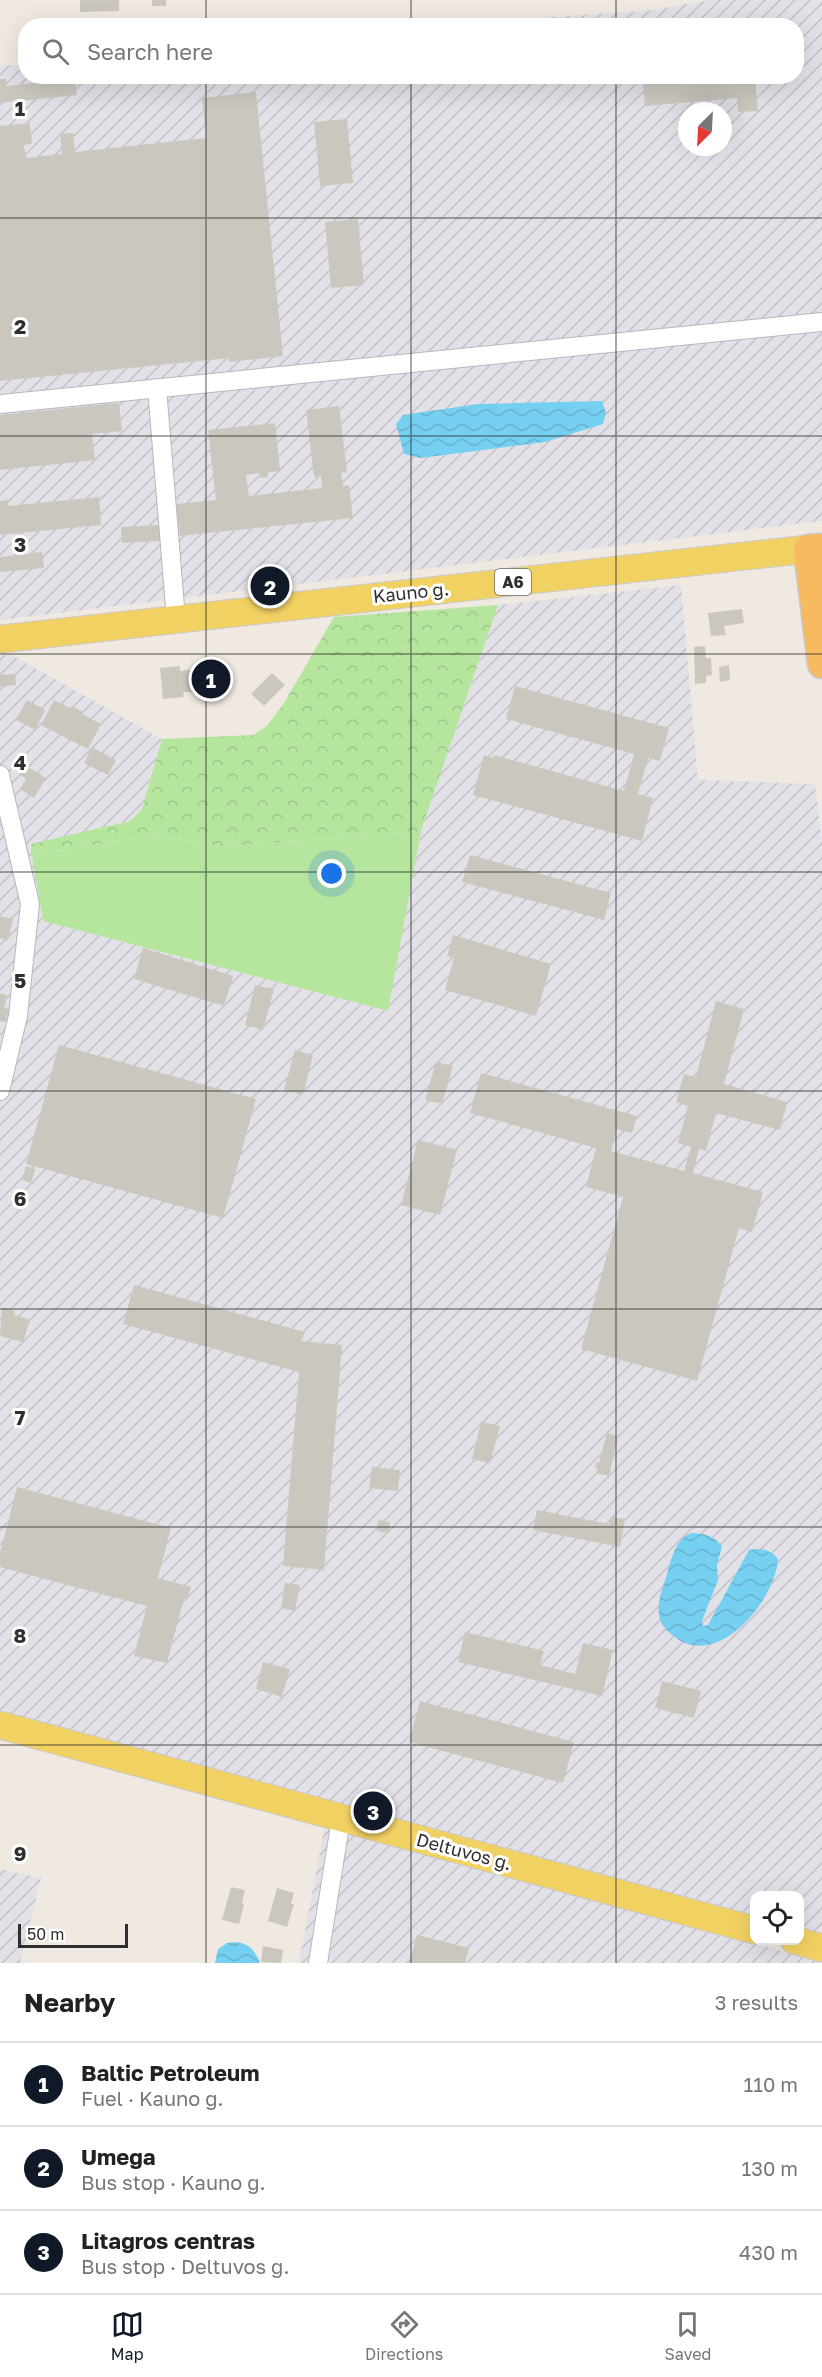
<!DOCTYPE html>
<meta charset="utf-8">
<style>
body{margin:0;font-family:"Golos Text",sans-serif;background:#f2f2f2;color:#222}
.controls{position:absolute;right:18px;bottom:18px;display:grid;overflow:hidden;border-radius:12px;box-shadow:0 6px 24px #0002}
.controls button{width:54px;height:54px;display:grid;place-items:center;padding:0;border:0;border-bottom:2px solid #e0e0e0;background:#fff;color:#222;font:30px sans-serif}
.compass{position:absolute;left:678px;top:102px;width:54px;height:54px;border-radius:50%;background:#fff;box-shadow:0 6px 24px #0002;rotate:204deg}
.scale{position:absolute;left:18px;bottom:15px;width:110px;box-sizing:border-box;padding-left:6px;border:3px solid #2e2e2e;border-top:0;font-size:16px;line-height:21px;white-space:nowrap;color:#2e2e2e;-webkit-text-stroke:4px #fff;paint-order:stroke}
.you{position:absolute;left:332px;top:874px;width:21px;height:21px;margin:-15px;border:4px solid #fff;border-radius:50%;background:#1a73e8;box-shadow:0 0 0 9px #1a73e833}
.badge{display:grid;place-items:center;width:39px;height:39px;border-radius:50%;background:#111827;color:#fff;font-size:20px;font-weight:700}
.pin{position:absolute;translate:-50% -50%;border:3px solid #fff;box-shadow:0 2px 6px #0006}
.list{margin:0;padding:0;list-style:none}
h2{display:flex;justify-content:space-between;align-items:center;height:78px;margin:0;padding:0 24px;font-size:26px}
h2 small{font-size:20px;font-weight:400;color:#767676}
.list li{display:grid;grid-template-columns:39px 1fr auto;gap:18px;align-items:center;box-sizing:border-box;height:84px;padding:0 24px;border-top:2px solid #e0e0e0}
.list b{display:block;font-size:22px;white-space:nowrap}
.list p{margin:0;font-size:20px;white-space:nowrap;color:#767676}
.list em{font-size:20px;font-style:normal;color:#767676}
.icon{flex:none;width:33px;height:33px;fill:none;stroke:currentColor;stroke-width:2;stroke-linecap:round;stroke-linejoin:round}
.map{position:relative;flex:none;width:822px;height:1963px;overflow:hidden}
.search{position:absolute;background:#fff;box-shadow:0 6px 24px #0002;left:18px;right:18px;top:18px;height:66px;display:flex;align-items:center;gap:15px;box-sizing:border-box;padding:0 21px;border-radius:24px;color:#767676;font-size:22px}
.sheet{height:330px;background:#fff}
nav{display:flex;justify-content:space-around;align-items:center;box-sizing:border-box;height:84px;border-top:2px solid #e0e0e0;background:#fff;font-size:16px;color:#767676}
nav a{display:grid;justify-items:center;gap:3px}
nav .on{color:#111827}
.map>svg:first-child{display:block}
.industrial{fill:url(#industrial-furrows);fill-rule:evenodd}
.grass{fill:#b6e59e}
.forest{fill:url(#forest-crowns)}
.water{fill:url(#water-waves)}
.building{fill:#cbc7bf}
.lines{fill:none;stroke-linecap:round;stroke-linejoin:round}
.minor-casing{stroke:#b4b7c1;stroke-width:20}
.primary-casing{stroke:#c9c9c9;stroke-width:29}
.trunk-casing{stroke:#c9c9c9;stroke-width:31}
.minor{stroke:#fff;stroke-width:18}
.primary{stroke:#f2d163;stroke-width:27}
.trunk{stroke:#f8ba60;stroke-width:28}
.grid{fill:none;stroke:#2e2e2e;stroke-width:1.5;stroke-opacity:0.55}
.labels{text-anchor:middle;stroke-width:6;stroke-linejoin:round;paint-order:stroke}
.shield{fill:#fff;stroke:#6d6d6d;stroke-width:1.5}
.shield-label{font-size:16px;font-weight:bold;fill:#2e2e2e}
.street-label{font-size:18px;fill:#2e2e2e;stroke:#fff}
.grid-label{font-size:20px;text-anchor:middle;font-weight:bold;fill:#2e2e2e;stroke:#fff;stroke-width:6;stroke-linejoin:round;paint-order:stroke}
</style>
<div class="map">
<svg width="822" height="1963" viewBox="0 0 822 1963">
<defs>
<pattern id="industrial-furrows" width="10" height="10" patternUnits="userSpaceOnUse" patternTransform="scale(1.5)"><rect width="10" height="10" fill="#e3e1e8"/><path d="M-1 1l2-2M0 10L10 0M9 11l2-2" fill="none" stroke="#c3c1c7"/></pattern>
<pattern id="forest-crowns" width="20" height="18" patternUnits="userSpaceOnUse" patternTransform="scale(1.5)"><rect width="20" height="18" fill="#b6e59e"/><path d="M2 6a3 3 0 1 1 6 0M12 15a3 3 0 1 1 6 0" fill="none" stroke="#9dc588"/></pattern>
<pattern id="water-waves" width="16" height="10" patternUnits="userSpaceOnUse" patternTransform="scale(1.5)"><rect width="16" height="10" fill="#75cff0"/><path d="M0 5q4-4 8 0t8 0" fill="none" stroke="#66b2ce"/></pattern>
</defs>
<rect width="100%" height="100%" fill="#efe9e1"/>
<!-- industrial -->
<g class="industrial">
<path d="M709 0H822V521L0 620V66L25 64 26 76H796V26L423 25 647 11ZM687 111H723V147H687Z"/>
<polygon points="681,585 698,780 815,784 822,841 822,1934 800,1928 800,1896 754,1896 754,1916 0,1715 0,656 10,654 162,739 142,809 129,821 31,845 43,921 387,1011 421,831 498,605"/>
<polygon points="325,1825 822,1962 822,1963 299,1963"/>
<polygon points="0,1869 41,1878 20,1963 0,1963"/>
</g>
<!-- grass -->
<polygon class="grass" points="421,831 388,1011 43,921 32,856 141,837 173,838 220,847"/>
<!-- forest -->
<polygon class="forest" points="498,605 421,831 220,847 173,838 141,837 32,856 31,844 130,821 142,809 162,739 253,735 267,726 284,703 334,617"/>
<!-- water -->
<g class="water">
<polygon points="602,401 606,413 603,424 545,442 420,458 404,454 396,424 403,415 478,404"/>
<path d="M691 1533C704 1533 714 1536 722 1546L717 1565 718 1580 702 1621 703 1626 708 1625 749 1550C759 1547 772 1550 778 1559 775 1602 715 1674 671 1634 665 1629 660 1623 659 1615 657 1601 663 1587 667 1574 672 1558 675 1540 691 1533Z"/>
<path d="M227 1943C244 1940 254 1947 260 1963H215L218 1949Z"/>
</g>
<!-- building -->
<g class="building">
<polygon points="80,0 119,0 119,11 80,12"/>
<rect x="152" y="0" width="14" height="6"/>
<polygon points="197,76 244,76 244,78 198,83"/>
<polygon points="642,76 755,76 758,111 738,112 737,98 645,106"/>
<polygon points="0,79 6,79 6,86 75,79 77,95 0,103"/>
<polygon points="256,92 283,356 229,362 229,358 0,381 0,126 30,123 32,144 24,145 26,158 62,154 60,134 73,133 75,152 206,138 202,98"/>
<polygon points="347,119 353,183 320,186 314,122"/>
<polygon points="358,219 364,285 331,288 325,222"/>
<polygon points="119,403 122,431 92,434 95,460 0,470 0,415"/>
<polygon points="339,406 347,472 341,473 343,486 349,485 353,518 180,536 176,504 216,500 208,430 275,423 280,471 268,472 268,477 260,478 259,473 246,475 249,496 322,488 321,476 314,477 306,410"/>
<polygon points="99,497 101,525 0,535 0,501 8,500 8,506"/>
<polygon points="159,525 161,541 122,543 121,527"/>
<polygon points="42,552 44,568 0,572 0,557"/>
<polygon points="742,609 744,623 724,626 726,635 711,636 708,613"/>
<polygon points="705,646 706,658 711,658 712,675 706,676 706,683 695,684 694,647"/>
<polygon points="729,665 730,680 720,682 719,667"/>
<polygon points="180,666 180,671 218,666 221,691 183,692 184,697 163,699 160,668"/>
<polygon points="272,673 285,685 264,706 251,694"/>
<polygon points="15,674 16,685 0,687 0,675"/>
<polygon points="515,686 669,728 660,761 648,758 638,794 653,798 642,841 473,795 484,755 493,758 494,755 624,791 634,754 506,719"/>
<polygon points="27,700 45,710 35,730 16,720"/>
<polygon points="54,700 70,708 71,706 83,712 82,714 101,724 88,749 41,725"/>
<polygon points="92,747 116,760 108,775 84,763"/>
<polygon points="25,765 46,778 34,798 20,789 26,779 19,774"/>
<polygon points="470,855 611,893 604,920 462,882"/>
<polygon points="0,916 13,919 8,940 0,938"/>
<polygon points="453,935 551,964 536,1016 445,990 454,958 447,956"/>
<polygon points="143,948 233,976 224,1006 134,979"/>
<polygon points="255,985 274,989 263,1030 245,1025"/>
<polygon points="0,993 7,995 4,1008 9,1009 6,1022 0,1021"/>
<polygon points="716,1001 744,1009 724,1084 787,1102 780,1130 716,1113 706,1151 699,1149 693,1173 763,1192 752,1232 739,1228 697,1381 581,1349 623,1197 586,1187 596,1148 470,1113 481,1073 637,1116 632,1133 617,1129 611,1151 684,1171 691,1147 678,1143 688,1106 676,1102 684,1074 696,1077"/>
<polygon points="59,1045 256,1099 223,1218 26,1164"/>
<polygon points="295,1050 313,1055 303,1095 284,1090"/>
<polygon points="436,1062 453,1066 442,1104 425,1100"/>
<polygon points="418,1140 457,1150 440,1215 401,1205"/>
<polygon points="26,1166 35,1169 31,1183 22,1180"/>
<polygon points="134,1285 305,1332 301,1341 342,1345 324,1570 283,1566 299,1372 123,1324"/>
<polygon points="2,1307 15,1311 14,1315 30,1320 23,1342 0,1336"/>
<polygon points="481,1422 500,1426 490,1463 472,1459"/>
<polygon points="607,1433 618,1436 609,1476 596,1473 598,1468 595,1467 596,1462 599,1463"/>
<polygon points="372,1467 400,1470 398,1491 369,1488"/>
<polygon points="17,1487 171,1528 158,1578 191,1587 187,1599 184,1598 167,1663 134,1656 147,1606 0,1567 0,1553"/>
<polygon points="537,1510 609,1524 611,1517 625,1519 620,1547 533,1530"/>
<polygon points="378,1520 390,1522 389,1533 377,1531"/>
<polygon points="285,1583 300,1585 295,1611 281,1608"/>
<polygon points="465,1632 544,1651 540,1665 575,1674 583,1643 613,1650 602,1696 458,1662"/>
<polygon points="263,1662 290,1669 282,1697 256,1689"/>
<polygon points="662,1681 701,1691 694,1718 655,1708"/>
<polygon points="420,1701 574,1742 563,1783 409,1742"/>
<polygon points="231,1887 245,1890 242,1903 244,1904 239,1924 222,1920"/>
<polygon points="277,1888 294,1893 291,1904 294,1904 287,1927 268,1921"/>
<polygon points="417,1935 469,1948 465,1963 409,1963"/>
<polygon points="263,1946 283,1950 281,1963 261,1962"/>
</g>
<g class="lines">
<!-- minor casing -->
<g class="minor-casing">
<g id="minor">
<polyline points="157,388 176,619"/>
<polyline points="0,404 822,322"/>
<polyline points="0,775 30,904 18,1016 0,1091"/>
<polyline points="318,1963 341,1819"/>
</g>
</g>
<!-- primary casing -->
<g class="primary-casing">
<g id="primary">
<polyline points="0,639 808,549"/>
<polyline points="0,1725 754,1930"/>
<polyline points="794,1940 822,1948"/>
</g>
</g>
<!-- trunk casing -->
<g class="trunk-casing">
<polyline id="trunk" points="822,548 808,549 822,664"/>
</g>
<!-- minor -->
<use href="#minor" class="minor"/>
<!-- primary -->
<use href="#primary" class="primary"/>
<!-- trunk -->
<use href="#trunk" class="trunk"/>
</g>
<!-- grid -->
<path class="grid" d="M206 0V26M411 0V26M616 0V26M206 76V1963M411 76V1963M616 76V1963M0 218H822M0 436H822M0 654H822M0 872H822M0 1091H822M0 1309H822M0 1527H822M0 1745H822"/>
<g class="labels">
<!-- shield labels -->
<rect class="shield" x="495" y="569" width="36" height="26" rx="4.5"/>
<g class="shield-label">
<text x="513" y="588">A6</text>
</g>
<!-- street labels -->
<g class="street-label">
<text transform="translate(411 593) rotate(-6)" y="6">Kauno g.</text>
<text transform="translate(464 1852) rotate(15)" y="6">Deltuvos g.</text>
</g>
</g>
<g class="grid-label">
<text x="20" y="116">1</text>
<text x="20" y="334">2</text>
<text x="20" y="552">3</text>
<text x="20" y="770">4</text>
<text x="20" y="988">5</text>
<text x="20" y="1206">6</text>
<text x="20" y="1425">7</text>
<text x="20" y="1643">8</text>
<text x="20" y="1861">9</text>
</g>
</svg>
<div class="controls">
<button><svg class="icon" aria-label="locate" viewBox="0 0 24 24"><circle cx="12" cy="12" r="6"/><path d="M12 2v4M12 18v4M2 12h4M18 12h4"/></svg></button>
</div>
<svg class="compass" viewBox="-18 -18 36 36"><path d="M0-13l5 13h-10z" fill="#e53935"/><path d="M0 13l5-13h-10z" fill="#767676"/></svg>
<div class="scale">50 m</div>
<div class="you"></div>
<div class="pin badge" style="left:211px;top:679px">1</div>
<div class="pin badge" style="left:270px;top:586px">2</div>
<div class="pin badge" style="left:373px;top:1811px">3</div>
<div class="search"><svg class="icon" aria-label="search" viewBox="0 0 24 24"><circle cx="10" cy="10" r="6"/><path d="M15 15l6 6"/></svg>Search here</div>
</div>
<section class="sheet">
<h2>Nearby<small>3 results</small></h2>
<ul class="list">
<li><span class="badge">1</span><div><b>Baltic Petroleum</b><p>Fuel · Kauno g.</p></div><em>110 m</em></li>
<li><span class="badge">2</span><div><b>Umega</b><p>Bus stop · Kauno g.</p></div><em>130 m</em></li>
<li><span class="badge">3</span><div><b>Litagros centras</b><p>Bus stop · Deltuvos g.</p></div><em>430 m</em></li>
</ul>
</section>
<nav>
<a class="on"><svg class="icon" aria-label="map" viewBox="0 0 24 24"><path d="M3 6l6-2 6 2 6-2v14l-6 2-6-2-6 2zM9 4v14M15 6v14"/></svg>Map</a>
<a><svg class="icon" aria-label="directions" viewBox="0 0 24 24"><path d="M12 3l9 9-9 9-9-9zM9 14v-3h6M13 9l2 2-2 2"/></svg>Directions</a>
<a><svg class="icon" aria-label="saved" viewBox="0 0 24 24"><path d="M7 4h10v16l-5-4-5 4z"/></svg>Saved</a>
</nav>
